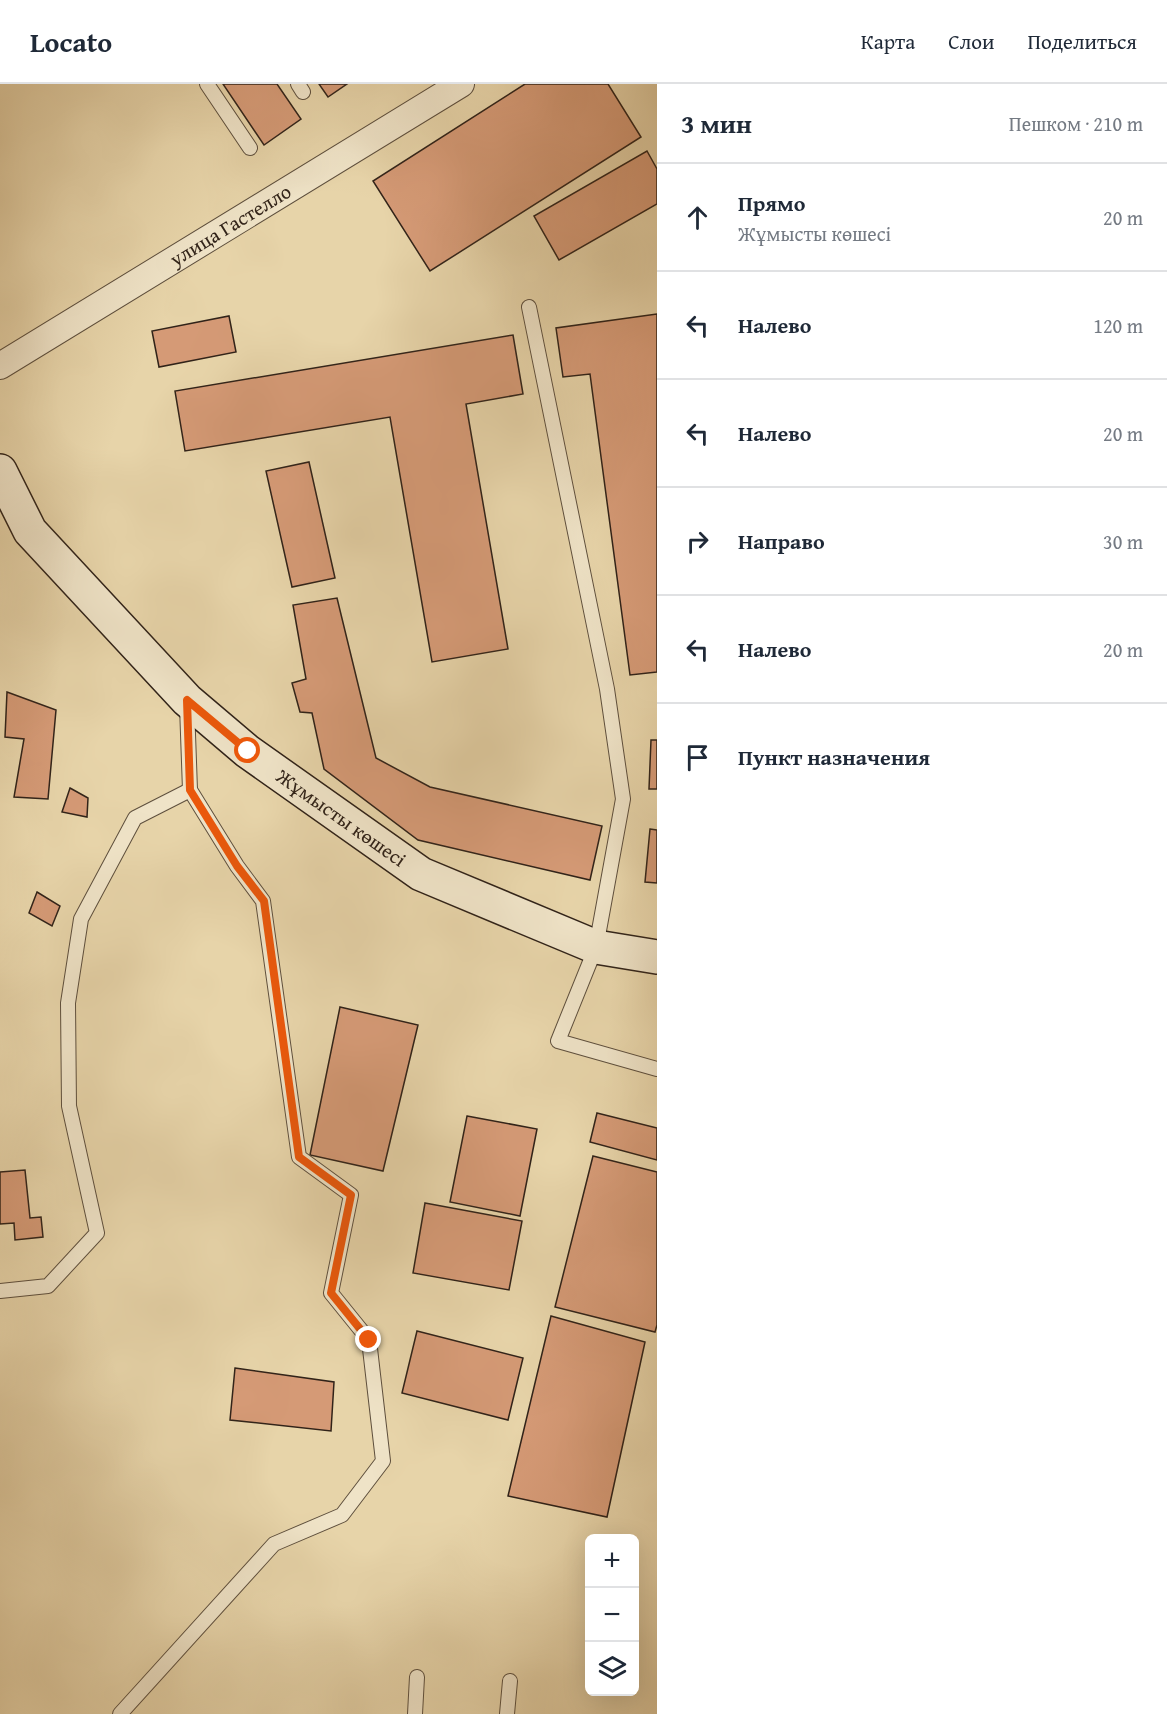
<!DOCTYPE html>
<html lang="ru">
<meta charset="utf-8">
<style>
body{margin:0;font-family:"Gentium Book Plus",serif;background:#f6f6f7;color:#1f2937}
.controls{position:absolute;right:18px;bottom:18px;display:grid;overflow:hidden;border-radius:9px;box-shadow:0 6px 24px #0002}
.controls button{width:54px;height:54px;display:grid;place-items:center;padding:0;border:0;border-bottom:2px solid #e0e1e3;background:#fff;color:#1f2937;font:30px sans-serif}
.stop{position:absolute;width:18px;height:18px;margin:-14px;border:4px solid #ea580c;border-radius:50%;background:#fff}
.stop.end{background:#ea580c;border-color:#fff;box-shadow:0 2px 6px #0008}
.list{margin:0;padding:0;list-style:none}
h2{display:flex;justify-content:space-between;align-items:center;height:78px;margin:0;padding:0 24px;font-size:26px}
h2 small{font-size:20px;font-weight:400;color:#747a83}
.list li{display:grid;grid-template-columns:39px 1fr auto;gap:18px;align-items:center;box-sizing:border-box;height:108px;padding:0 24px;border-top:2px solid #e0e1e3}
.list b{display:block;font-size:22px;white-space:nowrap}
.list p{margin:0;font-size:20px;white-space:nowrap;color:#747a83}
.list em{font-size:20px;font-style:normal;color:#747a83}
.icon{flex:none;width:33px;height:33px;fill:none;stroke:currentColor;stroke-width:2;stroke-linecap:round;stroke-linejoin:round}
.map{position:relative;flex:none;width:657px;height:1630px;overflow:hidden}
header{display:flex;align-items:center;gap:36px;box-sizing:border-box;height:84px;padding:0 30px;background:#fff;border-bottom:2px solid #e0e1e3}
header strong{font-size:28px}
nav{display:flex;gap:33px;margin-inline-start:auto;font-size:21px}
main{display:flex}
aside{flex:1;background:#fff}
.map>svg:first-child{display:block}
.building{fill:#d59a76;stroke:#312319;stroke-width:1.5}
.lines{fill:none;stroke-linecap:round;stroke-linejoin:round}
.service-casing{stroke:#5e4f3d;stroke-width:16}
.minor-casing{stroke:#5e4f3d;stroke-width:28}
.secondary-casing{stroke:#312319;stroke-width:36}
.service{stroke:#efe3c7;stroke-width:14}
.minor{stroke:#efe3c7;stroke-width:26}
.secondary{stroke:#efe3c7;stroke-width:33}
.route{stroke:#ea580c;stroke-width:8}
.labels{text-anchor:middle;stroke-width:4.5;stroke-linejoin:round;paint-order:stroke}
.street-label{font-size:20px;fill:#312319;stroke:#efe3c7}
</style>
<header>
<strong>Locato</strong>
<nav><a>Карта</a><a>Слои</a><a>Поделиться</a></nav>
</header>
<main>
<div class="map">
<svg width="657" height="1630" viewBox="0 0 657 1630">
<rect width="100%" height="100%" fill="#e7d4a9"/>
<filter id="stains"><feTurbulence type="fractalNoise" baseFrequency=".00333" numOctaves="4"/><feColorMatrix values="0 0 0 0 .2 0 0 0 0 .09 0 0 0 0 .02 0 0 0 .5 -.17"/></filter>
<radialGradient id="worn" r=".72"><stop offset=".6" stop-color="#630" stop-opacity="0"/><stop offset="1" stop-color="#630" stop-opacity=".3"/></radialGradient>
<!-- building -->
<g class="building">
<polygon points="223,0 277,0 301,35 264,61"/>
<polygon points="319,0 347,0 328,13"/>
<polygon points="525,0 608,0 641,53 430,187 373,97"/>
<polygon points="647,67 657,85 657,120 559,176 534,132"/>
<polygon points="657,230 657,588 630,591 590,290 563,293 556,244"/>
<polygon points="229,232 236,268 159,283 152,247"/>
<polygon points="513,251 523,310 466,320 508,565 432,578 390,333 185,367 175,307"/>
<polygon points="309,378 335,494 292,503 266,387"/>
<polygon points="337,514 376,674 430,703 602,742 590,796 418,756 324,685 312,629 300,628 292,599 306,595 293,521"/>
<polygon points="7,608 56,626 48,715 14,713 24,655 5,653"/>
<polygon points="651,656 657,656 657,705 649,705"/>
<polygon points="70,704 88,714 87,733 62,728"/>
<polygon points="650,745 657,746 657,799 645,798"/>
<polygon points="37,808 60,822 52,842 29,829"/>
<polygon points="340,923 418,941 383,1087 310,1071"/>
<polygon points="597,1029 657,1044 657,1076 590,1058"/>
<polygon points="467,1032 537,1045 520,1132 450,1118"/>
<polygon points="593,1072 657,1088 657,1241 655,1248 555,1223"/>
<polygon points="25,1086 30,1134 41,1133 43,1153 15,1156 14,1139 0,1140 0,1088"/>
<polygon points="425,1119 522,1137 509,1206 413,1189"/>
<polygon points="551,1232 645,1258 607,1433 508,1412"/>
<polygon points="417,1247 523,1274 508,1336 402,1309"/>
<polygon points="235,1284 334,1298 331,1347 230,1336"/>
</g>
<g class="lines">
<!-- service casing -->
<g class="service-casing">
<g id="service">
<polyline points="207,0 250,64"/>
<polyline points="298,0 303,8"/>
<polyline points="529,223 607,605 623,715 596,863 558,957 657,985"/>
<polyline points="0,1207 48,1202 97,1149 69,1022 68,919 81,835 135,734 190,706"/>
<polyline points="120,1630 274,1460 342,1431 383,1377 369,1256 331,1209 351,1111 299,1073 263,817 237,782 190,706 187,622"/>
<polyline points="415,1630 417,1593"/>
<polyline points="507,1630 510,1597"/>
</g>
</g>
<!-- minor casing -->
<g class="minor-casing">
<g id="minor">
<path id="s1" d="M0 282 461 0"/>
</g>
</g>
<!-- secondary casing -->
<g class="secondary-casing">
<g id="secondary">
<path id="s2" d="M0 387 30 447 187 616 247 667 421 790 596 863 657 873"/>
</g>
</g>
<!-- service -->
<use href="#service" class="service"/>
<!-- minor -->
<use href="#minor" class="minor"/>
<!-- secondary -->
<use href="#secondary" class="secondary"/>
</g>
<g class="lines">
<!-- route -->
<polyline class="route" points="248,667 187,616 190,706 237,782 264,817 299,1073 351,1111 331,1209 369,1256"/>
</g>
<g class="labels">
<!-- street labels -->
<g class="street-label">
<text dy="7" stroke="none"><textPath href="#s1" startOffset="270">улица Гастелло</textPath></text>
<text dy="7" stroke="none"><textPath href="#s2" startOffset="492">Жұмысты көшесі</textPath></text>
</g>
</g>
<rect width="100%" height="100%" filter="url(#stains)"/>
<rect width="100%" height="100%" fill="url(#worn)"/>
</svg>
<div class="controls">
<button>+</button>
<button>−</button>
<button><svg class="icon" aria-label="layers" viewBox="0 0 24 24"><path d="M12 4l9 5-9 5-9-5zM3 14l9 5 9-5"/></svg></button>
</div>
<div class="stop" style="left:248px;top:667px"></div>
<div class="stop end" style="left:369px;top:1256px"></div>
</div>
<aside>
<h2>3 мин<small>Пешком · 210 m</small></h2>
<ul class="list">
<li><svg class="icon" aria-label="ahead" viewBox="0 0 24 24"><path d="M12 20V5M6 11l6-6 6 6"/></svg><div><b>Прямо</b><p>Жұмысты көшесі</p></div><em>20 m</em></li>
<li><svg class="icon" aria-label="left" viewBox="0 0 24 24"><path d="M17 20v-9H6M10 6l-5 5 5 5"/></svg><div><b>Налево</b></div><em>120 m</em></li>
<li><svg class="icon" aria-label="left" viewBox="0 0 24 24"><path d="M17 20v-9H6M10 6l-5 5 5 5"/></svg><div><b>Налево</b></div><em>20 m</em></li>
<li><svg class="icon" aria-label="right" viewBox="0 0 24 24"><path d="M7 20v-9h11M14 6l5 5-5 5"/></svg><div><b>Направо</b></div><em>30 m</em></li>
<li><svg class="icon" aria-label="left" viewBox="0 0 24 24"><path d="M17 20v-9H6M10 6l-5 5 5 5"/></svg><div><b>Налево</b></div><em>20 m</em></li>
<li><svg class="icon" aria-label="arrive" viewBox="0 0 24 24"><path d="M6 21V4h12l-3 4 3 4H6"/></svg><div><b>Пункт назначения</b></div></li>
</ul>
</aside>
</main>
